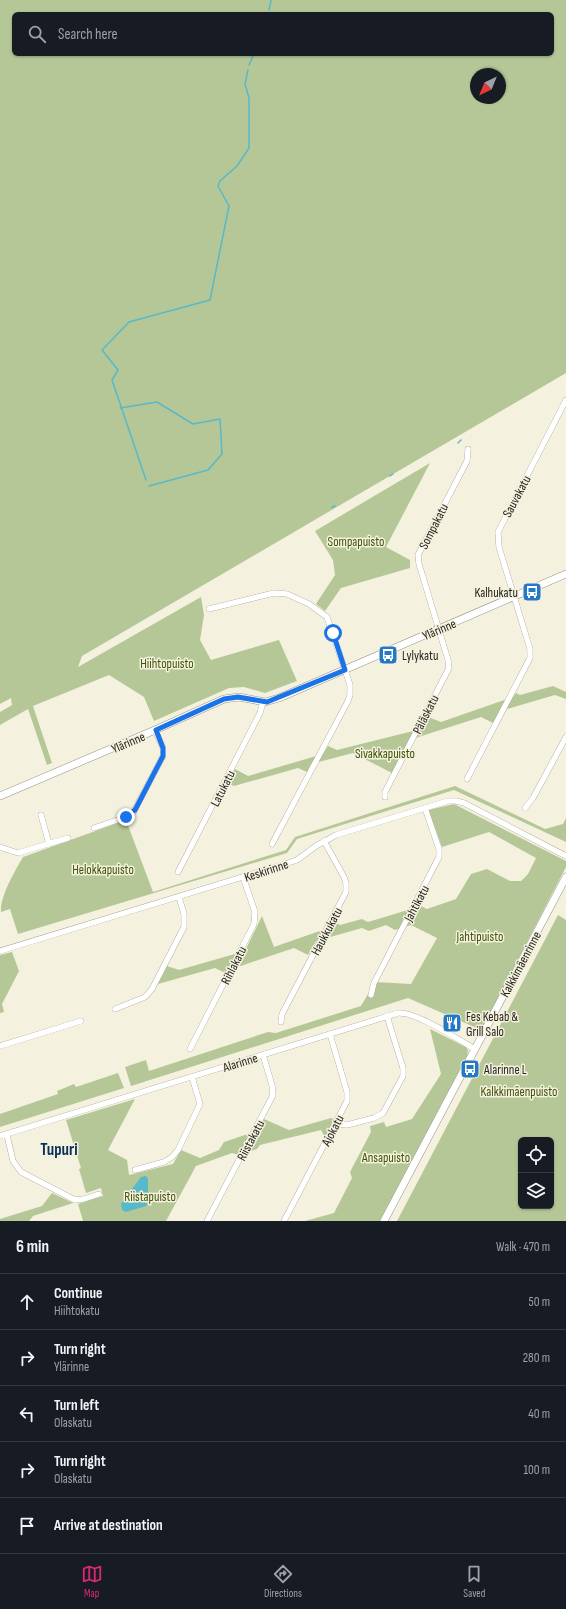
<!DOCTYPE html>
<meta charset="utf-8">
<style>
body{margin:0;font-family:"Sofia Sans Condensed",sans-serif;background:#20242c;color:#f1f3f6}
.controls{position:absolute;right:12px;bottom:12px;display:grid;overflow:hidden;border-radius:6px;box-shadow:0 1px 3px #0004}
.controls button{width:36px;height:36px;display:grid;place-items:center;padding:0;border:0;border-bottom:1px solid #363941;background:#171b24;color:#f1f3f6;font:20px sans-serif}
.compass{position:absolute;left:470px;top:68px;width:36px;height:36px;border-radius:50%;background:#171b24;box-shadow:0 1px 3px #0004;rotate:223deg}
.stop{position:absolute;width:12px;height:12px;margin:-9px;border:3px solid #1a73e8;border-radius:50%;background:#fff}
.stop.end{background:#1a73e8;border-color:#fff;box-shadow:0 1px 4px #0008}
.list{margin:0;padding:0;list-style:none}
h2{display:flex;justify-content:space-between;align-items:center;height:52px;margin:0;padding:0 16px;font-size:17px}
h2 small{font-size:13px;font-weight:400;color:#9ea1a6}
.list li{display:grid;grid-template-columns:26px 1fr auto;gap:12px;align-items:center;box-sizing:border-box;height:56px;padding:0 16px;border-top:1px solid #363941}
.list b{display:block;font-size:15px;white-space:nowrap}
.list p{margin:0;font-size:13px;white-space:nowrap;color:#9ea1a6}
.list em{font-size:13px;font-style:normal;color:#9ea1a6}
.icon{flex:none;width:22px;height:22px;fill:none;stroke:currentColor;stroke-width:2;stroke-linecap:round;stroke-linejoin:round}
.map{position:relative;flex:none;width:566px;height:1221px;overflow:hidden}
.search{position:absolute;background:#171b24;box-shadow:0 1px 3px #0004;left:12px;right:12px;top:12px;height:44px;display:flex;align-items:center;gap:10px;box-sizing:border-box;padding:0 14px;border-radius:6px;color:#9ea1a6;font-size:15px}
.sheet{height:332px;background:#171b24}
nav{display:flex;justify-content:space-around;align-items:center;box-sizing:border-box;height:56px;border-top:1px solid #363941;background:#171b24;font-size:11px;color:#9ea1a6}
nav a{display:grid;justify-items:center;gap:2px}
nav .on{color:#db2777}
.map>svg:first-child{display:block}
.green{fill:#b6c797;fill-rule:evenodd}
.water{fill:#57b9c9}
.lines{fill:none;stroke-linecap:round;stroke-linejoin:round}
.stream{stroke:#57b9c9;stroke-width:1.5}
.minor-casing{stroke:#979383;stroke-width:6}
.tertiary-casing{stroke:#979383;stroke-width:8}
.minor{stroke:#fff;stroke-width:5.5}
.tertiary{stroke:#fff;stroke-width:7}
.route{stroke:#1a73e8;stroke-width:5}
.labels{text-anchor:middle;stroke-width:3;stroke-linejoin:round;paint-order:stroke}
.street-label{font-size:13px;fill:#27251f;stroke:#f4f1df}
.park-label{font-size:13px;fill:#405406;stroke:#f4f1df}
.poi-label{font-size:13px;fill:#27251f;stroke:#f4f1df;text-anchor:start}
.district-label{font-size:17px;font-weight:bold;fill:#093157;stroke:#f4f1df}
</style>
<div class="map">
<svg width="566" height="1221" viewBox="0 0 566 1221">
<rect width="100%" height="100%" fill="#f4f1df"/>
<!-- green -->
<g class="green">
<path d="M0 0H566V373L82 656 78 667 201 597 204 615 200 640 211 660 279 640 297 681 265 693 244 687 229 688 154 721 144 697 109 675 33 706 52 763 47 765 28 709 0 725V712L12 705 11 698 0 704ZM14 14H552V54H14ZM476 74H500V98H476Z"/>
<polygon points="430,463 386,547 410,560 410,568 341,588 325,611 316,604 335,575 333,560 315,531"/>
<polygon points="553,686 566,692 566,699 555,695 500,711 493,723 481,717 409,740 392,773 353,753 311,764 307,772 298,768 234,786 227,783 235,769 248,776 323,754 328,746 337,750 421,729 428,717 441,722 513,697 516,693 520,695"/>
<path d="M455 786 545 829 563 824 566 818V842L454 790 297 839 287 853 18 934 10 909 1 912C0 896 15 871 23 857L126 820 153 892 286 850 295 837Z"/>
<polygon points="454,804 566,861 566,867 481,1030 408,998 131,1086 125,1067 146,1060 149,1071 268,1032 276,1033 361,1006 375,982 411,984 437,938 411,925 395,930 386,925 369,931 362,928 316,941 308,955 294,948 223,972 215,968 158,984 167,966 179,970 245,951 262,916 274,947 331,927 334,922 340,925 362,919 368,922 421,906 427,909 456,899 471,874 487,869 510,881 521,881 528,874 536,858 489,832 442,847 428,810"/>
<path d="M558 915 566 920V1221H397ZM521 1140H551V1206H521Z"/>
<polygon points="12,952 19,971 2,1004 4,1012 0,1013 0,955"/>
<polygon points="430,1029 466,1047 468,1050 467,1056 380,1221 305,1221 334,1213 352,1178 350,1172 371,1132 370,1126 384,1122 386,1127 412,1119 441,1074"/>
<polygon points="118,1073 124,1088 0,1127 0,1114 58,1094 57,1091 74,1084 76,1087"/>
<polygon points="135,1099 108,1150 127,1160 129,1175 173,1164 181,1150 200,1158 219,1150 224,1142 257,1131 264,1119 289,1130 331,1118 334,1119 325,1137 321,1130 260,1145 257,1149 239,1155 232,1153 196,1166 166,1221 83,1221 78,1204 103,1196 101,1188 86,1193 79,1169 81,1168 66,1120"/>
<polygon points="52,1193 73,1203 33,1216 29,1221 0,1221 0,1219 42,1206"/>
</g>
<!-- water -->
<polygon class="water" points="146,1176 148,1179 148,1202 146,1206 126,1212 122,1210 121,1204 141,1177"/>
<g class="lines">
<!-- stream -->
<g class="stream">
<polyline points="269,10 271,0"/>
<polyline points="249,65 254,54"/>
<polyline points="120,408 157,402 193,424 220,419 222,454 208,470 149,486"/>
<polyline points="458,443 461,440"/>
<polyline points="390,476 393,474"/>
<polyline points="146,480 112,380 118,370 102,350 129,322 210,300 229,206 218,186 220,181 237,166 249,148 249,98 245,84 248,70"/>
<polyline points="332,507 335,506"/>
</g>
<!-- minor casing -->
<g class="minor-casing">
<g id="minor">
<polyline points="209,609 274,593 287,594 309,604 327,617 350,685 350,695 348,701 272,844"/>
<polyline points="467,779 530,658 530,649 499,547 498,532 566,400"/>
<polyline points="385,797 385,792 449,668 448,660 419,564 418,555 467,461 468,449"/>
<polyline points="525,808 533,798 566,737"/>
<polyline points="41,815 49,844"/>
<polyline points="94,828 123,818 133,813 163,756 163,748 155,730"/>
<polyline points="0,847 18,853 68,838"/>
<polyline points="178,872 260,713 263,702"/>
<polyline points="0,951 282,865 297,860 316,846 336,835 448,801 456,801 464,803 566,856"/>
<polyline points="371,995 374,983 439,857 439,849 425,808"/>
<polyline points="115,1009 145,997 152,989 184,927 184,914 179,897"/>
<polyline points="281,1022 282,1014 346,892 346,883 344,877 324,841"/>
<polyline points="0,1046 81,1021"/>
<polyline points="190,1049 254,924 255,912 243,877"/>
<polyline points="335,1124 347,1125 374,1118 383,1113 403,1076 403,1068 387,1016"/>
<polyline points="7,1135 13,1161 21,1172 75,1200 84,1199 99,1194"/>
<path d="M0 1136 398 1013C415 1011 459 1040 475 1049"/>
<polyline points="135,1170 164,1162 172,1157 178,1150 200,1104 192,1077"/>
<polyline points="207,1221 273,1095 272,1085 263,1055"/>
<polyline points="284,1221 347,1101 347,1092 330,1034"/>
</g>
</g>
<!-- tertiary casing -->
<g class="tertiary-casing">
<g id="tertiary">
<polyline points="0,796 155,730 224,699 239,697 265,702 279,698 566,574"/>
<polyline points="384,1221 566,877"/>
</g>
</g>
<!-- minor -->
<use href="#minor" class="minor"/>
<!-- tertiary -->
<use href="#tertiary" class="tertiary"/>
</g>
<g class="lines">
<!-- route -->
<polyline class="route" points="126,817 135,810 163,756 163,748 156,730 224,699 238,697 267,702 345,670 333,633"/>
</g>
<!-- icons -->
<defs>
<g id="bus-square" transform="scale(1)"><rect x="-9" y="-9" width="18" height="18" rx="4" fill="#2478c6" stroke="#f4f1df"/><path d="M-5-6H5V4H4V6H2V4H-2V6H-4V4H-5ZM-3.5-4V0h7V-4ZM-3.5 1.2v1.5H-2V1.2ZM2 1.2v1.5H3.5V1.2Z" fill="#fff"/></g>
<g id="restaurant-square" transform="scale(1)"><rect x="-9" y="-9" width="18" height="18" rx="4" fill="#2478c6" stroke="#f4f1df"/><path d="M-5-6h1v4h1v-4h1v4h1v-4h1v5L-1.5 .5V6h-2V.5L-5-1ZM5-6V6H3V1.5H1.5Q1.5-4 5-6Z" fill="#fff"/></g>
</defs>
<g fill-rule="evenodd">
<use href="#bus-square" x="532" y="592"/>
<use href="#bus-square" x="388" y="655"/>
<use href="#restaurant-square" x="452" y="1023"/>
<use href="#bus-square" x="470" y="1069"/>
</g>
<g class="labels">
<!-- street labels -->
<g class="street-label">
<text transform="translate(516 496) rotate(-62)" y="5">Sauvakatu</text>
<text transform="translate(433 526) rotate(-63)" y="5">Sompakatu</text>
<text transform="translate(439 629) rotate(-23)" y="5">Ylärinne</text>
<text transform="translate(425 714) rotate(-63)" y="5">Päläskatu</text>
<text transform="translate(128 742) rotate(-23)" y="5">Ylärinne</text>
<text transform="translate(222 788) rotate(-63)" y="5">Latukatu</text>
<text transform="translate(266 870) rotate(-18)" y="5">Keskirinne</text>
<text transform="translate(416 903) rotate(-62)" y="5">Jahtikatu</text>
<text transform="translate(326 931) rotate(-62)" y="5">Haukkukatu</text>
<text transform="translate(520 964) rotate(-62)" y="5">Kalkkimäenrinne</text>
<text transform="translate(233 965) rotate(-63)" y="5">Rihlakatu</text>
<text transform="translate(240 1062) rotate(-17)" y="5">Alarinne</text>
<text transform="translate(332 1130) rotate(-62)" y="5">Ajokatu</text>
<text transform="translate(250 1140) rotate(-62)" y="5">Riistakatu</text>
</g>
<!-- park labels -->
<g class="park-label">
<text x="356" y="546">Sompapuisto</text>
<text x="167" y="668">Hiihtopuisto</text>
<text x="385" y="758">Sivakkapuisto</text>
<text x="103" y="874">Helokkapuisto</text>
<text x="480" y="941">Jahtipuisto</text>
<text x="519" y="1096">Kalkkimäenpuisto</text>
<text x="386" y="1162">Ansapuisto</text>
<text x="150" y="1201">Riistapuisto</text>
</g>
<!-- poi labels -->
<g class="poi-label">
<text x="518" y="597" text-anchor="end">Kalhukatu</text>
<text x="402" y="660">Lylykatu</text>
<text x="466" y="1021">Fes Kebab &amp;<tspan x="466" dy="15">Grill Salo</tspan></text>
<text x="484" y="1074">Alarinne L</text>
</g>
<!-- district labels -->
<g class="district-label">
<text x="59" y="1155">Tupuri</text>
</g>
</g>
</svg>
<div class="controls">
<button><svg class="icon" aria-label="locate" viewBox="0 0 24 24"><circle cx="12" cy="12" r="6"/><path d="M12 2v4M12 18v4M2 12h4M18 12h4"/></svg></button>
<button><svg class="icon" aria-label="layers" viewBox="0 0 24 24"><path d="M12 4l9 5-9 5-9-5zM3 14l9 5 9-5"/></svg></button>
</div>
<svg class="compass" viewBox="-18 -18 36 36"><path d="M0-13l5 13h-10z" fill="#e53935"/><path d="M0 13l5-13h-10z" fill="#9ea1a6"/></svg>
<div class="stop" style="left:333px;top:633px"></div>
<div class="stop end" style="left:126px;top:817px"></div>
<div class="search"><svg class="icon" aria-label="search" viewBox="0 0 24 24"><circle cx="10" cy="10" r="6"/><path d="M15 15l6 6"/></svg>Search here</div>
</div>
<section class="sheet">
<h2>6 min<small>Walk · 470 m</small></h2>
<ul class="list">
<li><svg class="icon" aria-label="ahead" viewBox="0 0 24 24"><path d="M12 20V5M6 11l6-6 6 6"/></svg><div><b>Continue</b><p>Hiihtokatu</p></div><em>50 m</em></li>
<li><svg class="icon" aria-label="right" viewBox="0 0 24 24"><path d="M7 20v-9h11M14 6l5 5-5 5"/></svg><div><b>Turn right</b><p>Ylärinne</p></div><em>280 m</em></li>
<li><svg class="icon" aria-label="left" viewBox="0 0 24 24"><path d="M17 20v-9H6M10 6l-5 5 5 5"/></svg><div><b>Turn left</b><p>Olaskatu</p></div><em>40 m</em></li>
<li><svg class="icon" aria-label="right" viewBox="0 0 24 24"><path d="M7 20v-9h11M14 6l5 5-5 5"/></svg><div><b>Turn right</b><p>Olaskatu</p></div><em>100 m</em></li>
<li><svg class="icon" aria-label="arrive" viewBox="0 0 24 24"><path d="M6 21V4h12l-3 4 3 4H6"/></svg><div><b>Arrive at destination</b></div></li>
</ul>
</section>
<nav>
<a class="on"><svg class="icon" aria-label="map" viewBox="0 0 24 24"><path d="M3 6l6-2 6 2 6-2v14l-6 2-6-2-6 2zM9 4v14M15 6v14"/></svg>Map</a>
<a><svg class="icon" aria-label="directions" viewBox="0 0 24 24"><path d="M12 3l9 9-9 9-9-9zM9 14v-3h6M13 9l2 2-2 2"/></svg>Directions</a>
<a><svg class="icon" aria-label="saved" viewBox="0 0 24 24"><path d="M7 4h10v16l-5-4-5 4z"/></svg>Saved</a>
</nav>
